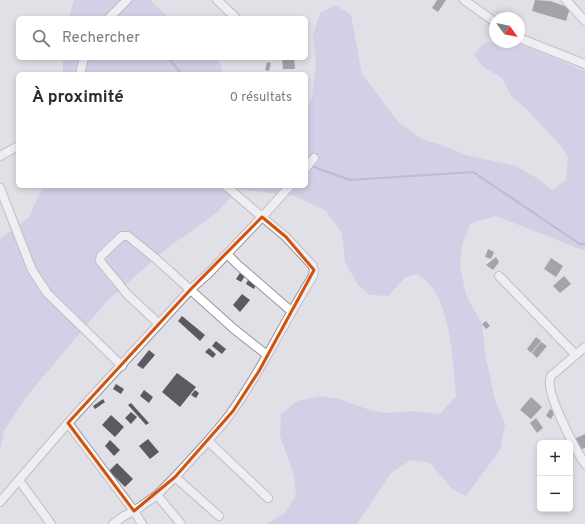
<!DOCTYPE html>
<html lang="fr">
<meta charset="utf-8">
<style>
body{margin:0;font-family:Overpass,sans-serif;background:#f7f7f7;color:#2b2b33}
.controls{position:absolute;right:12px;bottom:12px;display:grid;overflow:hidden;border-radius:6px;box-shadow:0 2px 6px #0003}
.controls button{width:36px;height:36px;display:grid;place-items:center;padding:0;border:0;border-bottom:1px solid #e1e1e2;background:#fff;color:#2b2b33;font:20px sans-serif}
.compass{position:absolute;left:489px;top:12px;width:36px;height:36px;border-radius:50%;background:#fff;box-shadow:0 2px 6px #0003;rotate:123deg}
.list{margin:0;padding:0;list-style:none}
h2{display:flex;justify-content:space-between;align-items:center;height:52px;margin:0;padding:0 16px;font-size:17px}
h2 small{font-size:13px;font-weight:400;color:#7c7c81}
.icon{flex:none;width:22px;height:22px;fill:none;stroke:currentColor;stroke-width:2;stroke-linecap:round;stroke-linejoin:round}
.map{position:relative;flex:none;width:585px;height:524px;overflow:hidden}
.search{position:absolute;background:#fff;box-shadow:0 2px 6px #0003;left:16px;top:16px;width:292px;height:44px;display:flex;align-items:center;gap:10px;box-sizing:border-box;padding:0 14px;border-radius:6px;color:#7c7c81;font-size:15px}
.panel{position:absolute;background:#fff;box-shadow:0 2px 6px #0003;left:16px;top:72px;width:292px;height:116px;border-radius:6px}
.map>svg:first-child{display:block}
.green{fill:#c2bae5}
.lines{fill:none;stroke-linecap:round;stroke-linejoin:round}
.stream{stroke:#968dbb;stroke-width:2}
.building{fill:#5b5a60}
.minor-casing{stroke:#96959b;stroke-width:10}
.minor{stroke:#fff;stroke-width:8}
.marked{fill:none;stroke:#d3520d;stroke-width:3;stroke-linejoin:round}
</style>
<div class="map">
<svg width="585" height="524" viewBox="0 0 585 524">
<rect width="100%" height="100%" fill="#e1e0e7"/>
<!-- green -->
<g class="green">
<polygon points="74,0 150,0 169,18 69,18"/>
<path d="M336 5 351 15 362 74 399 123 422 139 447 147 466 155 516 166 540 180 552 190 566 180 568 158 562 147 525 108 512 97 502 78 482 66 474 54 485 42H515L585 71V251L496 216 471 223 462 244 460 265 466 295 482 324 486 358 495 400 505 424 500 450 466 496 452 489 430 463 411 460 391 473 357 524H266L285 513 296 495 294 476 280 436 281 414 297 401 321 396 339 399 370 410 387 413 415 411 440 414 456 396C453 365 451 312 432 287 428 282 423 278 418 274L406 277 388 296 370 295 358 285 345 262 342 233 326 211 295 196 239 189 215 214 166 249 107 301 27 396 4 431 0 451V239L29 217 43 186H306V110L312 98 316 64 313 35 320 13Z"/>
<polygon points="63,58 215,58 220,63 223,74 63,74"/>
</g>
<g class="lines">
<!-- stream -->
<g class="stream">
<polyline points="168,58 182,74"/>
<polyline points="311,166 350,180 473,172 580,244 585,244"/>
</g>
</g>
<!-- building -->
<g class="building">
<polygon points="437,0 446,0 438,12 432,8"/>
<polygon points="535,0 550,1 570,8 566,21 532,11"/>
<polygon points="282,58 294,58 295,69 283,69"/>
<polygon points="267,62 271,63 269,71 265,70"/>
<polygon points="488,249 494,252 491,259 485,257"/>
<polygon points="496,257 499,262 493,270 486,265"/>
<polygon points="551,258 563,266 556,277 544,269"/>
<polygon points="240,273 245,276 241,282 236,279"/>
<polygon points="564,276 571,284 560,293 553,286"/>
<polygon points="248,280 256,285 254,289 246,284"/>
<polygon points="242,294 250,300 240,312 233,305"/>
<polygon points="182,316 205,335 200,341 178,321"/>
<polygon points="486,321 490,326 486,329 482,324"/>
<polygon points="536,337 541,341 531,353 527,349"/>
<polygon points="216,341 226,349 222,354 212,346"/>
<polygon points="541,342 547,346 537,358 532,353"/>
<polygon points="209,348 216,354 213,358 205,352"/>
<polygon points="149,350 155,355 143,369 137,365"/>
<polygon points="177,373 196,387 180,407 162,392"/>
<polygon points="116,384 124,389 121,394 113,389"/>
<polygon points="144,390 153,397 149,403 140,396"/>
<polygon points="195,390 199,393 196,398 191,395"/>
<polygon points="531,397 542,407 531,419 520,410"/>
<polygon points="103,399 105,402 95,409 93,406"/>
<polygon points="131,403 149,423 146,425 128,405"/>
<polygon points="550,409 555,412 551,419 546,416"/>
<polygon points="131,412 137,417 131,424 125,418"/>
<polygon points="111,415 124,427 115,437 102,425"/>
<polygon points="536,418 543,428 537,433 530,423"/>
<polygon points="585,434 585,448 579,450 574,439"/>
<polygon points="148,439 159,452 150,459 139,446"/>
<polygon points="110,440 120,450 114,456 105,446"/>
<polygon points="117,463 133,479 125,487 109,471"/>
</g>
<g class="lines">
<!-- minor casing -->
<g class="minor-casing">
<g id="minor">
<polyline points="217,0 236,18"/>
<polyline points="464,0 495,22"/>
<polyline points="566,0 585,21"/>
<polyline points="109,18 127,0"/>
<polyline points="519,38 585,64"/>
<polyline points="80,74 84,58"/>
<polyline points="0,156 18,146"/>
<polyline points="306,168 314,158"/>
<polyline points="226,186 262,217 290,186"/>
<polyline points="0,188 32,270 47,293 122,366"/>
<polyline points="227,254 238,265 291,311"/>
<polyline points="499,276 575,354"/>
<polyline points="159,324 127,294 100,261 101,256 122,236 128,236 155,258 234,329 267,355"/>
<path d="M585 347 551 376C543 390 576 450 585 464"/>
<polyline points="68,423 134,511 157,495 181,524"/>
<polyline points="175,477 208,441 268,498"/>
<polyline points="19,480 51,524"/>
<polyline points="157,495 175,477 219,516"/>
<path d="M0 502 68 423 191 289 208 274 262 217 286 237 312 265 314 270 313 276C285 320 263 368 233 410 226 421 216 431 208 441"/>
<polyline points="113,524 124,516 134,511 142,524"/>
</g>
</g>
<!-- minor -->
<use href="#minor" class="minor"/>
</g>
<!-- marked area -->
<path d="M0 0H585V524H0ZM262 217 286 237 314 270 259 371 233 411 175 477 134 511 68 423 191 289Z" fill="#e1e0e7" fill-opacity=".55" fill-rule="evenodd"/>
<path class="marked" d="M262 217 286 237 314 270 259 371 233 411 175 477 134 511 68 423 191 289Z"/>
</svg>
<div class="controls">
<button>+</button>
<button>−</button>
</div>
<svg class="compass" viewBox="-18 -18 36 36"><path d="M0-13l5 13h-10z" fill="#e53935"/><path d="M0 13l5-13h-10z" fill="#7c7c81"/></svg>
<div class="search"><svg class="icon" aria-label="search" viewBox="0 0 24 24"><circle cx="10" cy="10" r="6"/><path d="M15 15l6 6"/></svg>Rechercher</div>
<section class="panel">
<h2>À proximité<small>0 résultats</small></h2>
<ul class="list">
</ul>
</section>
</div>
